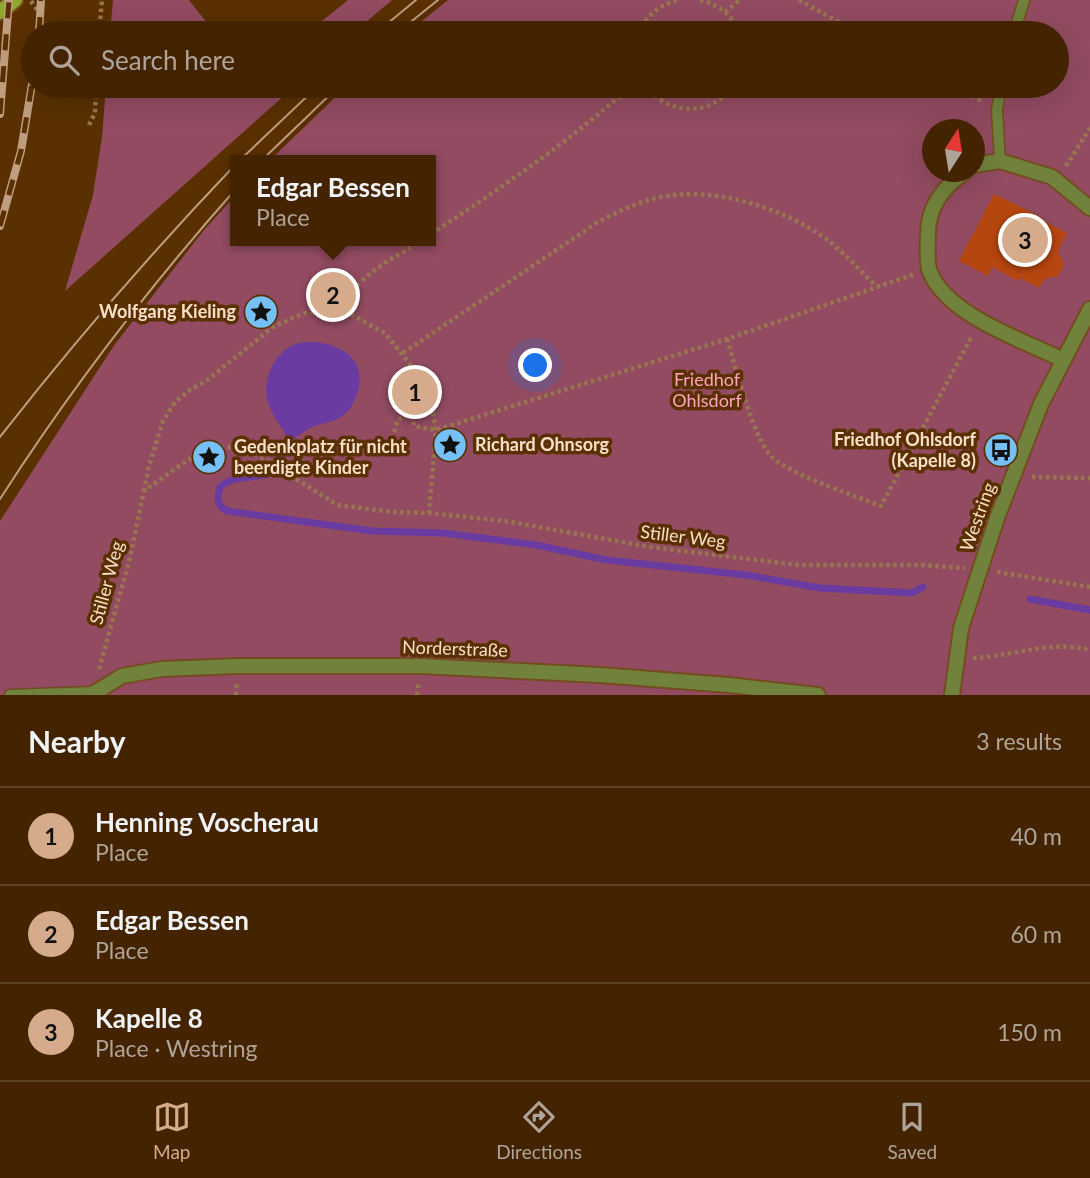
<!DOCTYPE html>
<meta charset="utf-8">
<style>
body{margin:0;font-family:Lato,sans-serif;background:#4e300f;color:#f1f3f6}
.compass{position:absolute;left:922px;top:119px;width:63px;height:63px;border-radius:50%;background:#442400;box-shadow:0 7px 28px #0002;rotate:12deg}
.you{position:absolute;left:536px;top:366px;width:24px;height:24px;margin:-18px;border:5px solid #fff;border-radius:50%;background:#1a73e8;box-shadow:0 0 0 10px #1a73e833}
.badge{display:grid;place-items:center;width:46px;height:46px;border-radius:50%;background:#d6ab8b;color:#111;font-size:23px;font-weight:700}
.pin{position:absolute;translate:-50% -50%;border:4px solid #fff;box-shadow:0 2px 7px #0006}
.popup{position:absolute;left:230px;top:155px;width:206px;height:91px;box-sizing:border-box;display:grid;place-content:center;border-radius:0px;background:#442400;filter:drop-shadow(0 2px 5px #0005);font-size:23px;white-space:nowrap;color:#afa499}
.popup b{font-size:26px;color:#f1f3f6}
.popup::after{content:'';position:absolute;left:50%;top:100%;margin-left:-14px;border:14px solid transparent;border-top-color:#442400}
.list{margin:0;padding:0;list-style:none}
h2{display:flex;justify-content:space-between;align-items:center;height:91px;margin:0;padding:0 28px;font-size:30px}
h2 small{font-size:23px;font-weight:400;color:#afa499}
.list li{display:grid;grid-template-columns:46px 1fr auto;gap:21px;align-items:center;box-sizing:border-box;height:98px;padding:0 28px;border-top:2px solid #5c4122}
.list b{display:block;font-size:26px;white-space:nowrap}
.list p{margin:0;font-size:23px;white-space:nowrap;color:#afa499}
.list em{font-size:23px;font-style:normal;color:#afa499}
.icon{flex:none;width:38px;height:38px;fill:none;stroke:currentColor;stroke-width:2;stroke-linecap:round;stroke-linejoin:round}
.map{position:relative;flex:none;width:1090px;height:695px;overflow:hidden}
.search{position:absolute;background:#442400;box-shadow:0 7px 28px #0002;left:21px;right:21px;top:21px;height:77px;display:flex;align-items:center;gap:18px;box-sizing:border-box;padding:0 24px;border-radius:38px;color:#afa499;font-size:26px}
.sheet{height:385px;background:#442400}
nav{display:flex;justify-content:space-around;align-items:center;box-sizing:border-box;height:98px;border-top:2px solid #5c4122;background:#442400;font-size:19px;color:#afa499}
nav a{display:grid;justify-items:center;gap:4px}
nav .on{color:#d6ab8b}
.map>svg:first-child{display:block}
.green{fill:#924b61;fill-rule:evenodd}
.water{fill:#6a3ca1}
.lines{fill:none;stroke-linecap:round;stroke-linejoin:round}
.stream{stroke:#6a3ca1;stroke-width:7}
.building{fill:#b6460f}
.lane-casing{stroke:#744c20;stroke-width:13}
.street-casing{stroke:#744c20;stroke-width:18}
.secondary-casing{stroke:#744c20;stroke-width:18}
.path{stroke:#99754f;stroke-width:4.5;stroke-dasharray:3.5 3.5;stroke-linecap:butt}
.lane{stroke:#70823c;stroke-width:10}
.street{stroke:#70823c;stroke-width:14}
.secondary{stroke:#8ca82e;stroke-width:14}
.tram{stroke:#bf9d7e;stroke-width:2}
.rail-casing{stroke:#bf9d7e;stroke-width:8}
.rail{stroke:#5a3000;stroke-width:5;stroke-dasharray:16;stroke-linecap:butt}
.labels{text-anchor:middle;stroke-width:7;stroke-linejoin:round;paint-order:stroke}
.poi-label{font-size:18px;font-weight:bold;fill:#fbdfc9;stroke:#5a3000;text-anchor:end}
.park-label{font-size:18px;fill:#fea3bc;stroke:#5a3000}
.street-label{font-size:18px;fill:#fbdfc9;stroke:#5a3000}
</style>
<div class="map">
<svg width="1090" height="695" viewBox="0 0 1090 695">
<rect width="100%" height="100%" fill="#5a3000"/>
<!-- green -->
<g class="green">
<polygon points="113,0 189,0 215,33 110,33"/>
<polygon points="348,0 392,0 353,33 307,33"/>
<path d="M448 0H1090V695H0V521L115 344 204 230 235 196V241H431V160H270L347 86H1057V33H407ZM932 130H974V172H932Z"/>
<polygon points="106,86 295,86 65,291 93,195 102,137"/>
</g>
<!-- water -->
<path class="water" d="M316 342C341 346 364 357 359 387 357 395 353 406 347 412 336 423 325 422 312 427 304 431 296 438 289 442 284 429 275 420 270 408 260 385 271 356 293 345 300 342 309 342 316 342Z"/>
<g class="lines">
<!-- stream -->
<g class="stream">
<path d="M289 442 272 473C254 479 236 474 220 487 217 498 216 505 227 511L372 531 443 533 536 545 606 560 746 575 820 588 912 593 923 587"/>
<polyline points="1030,599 1090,610"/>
</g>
</g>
<!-- building -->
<polygon class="building" points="994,194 1041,217 1040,219 1067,233 1058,251 1064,265 1058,276 1044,279 1039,288 1020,278 1018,281 992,267 988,276 959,261"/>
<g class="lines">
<!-- lane casing -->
<g class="lane-casing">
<g id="lane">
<polyline points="1014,33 1024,0"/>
<polyline points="1000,161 997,110 1001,86"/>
<polyline points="10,695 93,692"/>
</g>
</g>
<!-- street casing -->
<g class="street-casing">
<g id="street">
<polyline points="974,165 1000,161 1052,177 1090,208"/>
<path d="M965 172C944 186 928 207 928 234 928 245 926 262 930 272 948 316 1023 340 1063 360"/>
<polyline points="91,695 122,676 161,669 238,666 421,666 600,675 729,685 818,695"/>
<polyline points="952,695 961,628 997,518 1041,404 1090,309"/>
</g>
</g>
<!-- secondary casing -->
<g class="secondary-casing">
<polyline id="secondary" points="0,12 15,0"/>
</g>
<!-- path -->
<g class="path">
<path d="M700 0C719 5 732 15 740 33"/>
<polyline points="799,0 859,33"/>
<polyline points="31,1 38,11"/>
<polyline points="725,12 740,0"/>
<polyline points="99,33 102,0"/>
<path d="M638 33C647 15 659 5 678 0"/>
<path d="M644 86C670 115 708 118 734 86"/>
<polyline points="953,86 983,102"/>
<polyline points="89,125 95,113 96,86"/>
<polyline points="1066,166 1090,128"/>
<path d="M431 234C501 188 569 142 631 86"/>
<path d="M344 310C352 276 394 259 421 241"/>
<path d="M727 339C735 365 754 442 773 458 794 476 853 495 881 506L972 336"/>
<path d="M403 353 598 222C621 210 646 198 673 195 724 190 784 209 825 238 843 251 859 270 876 286"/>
<polyline points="394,432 398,419 412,415 414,426 436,430 727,339 915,274"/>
<polyline points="1032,477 1090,478"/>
<polyline points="144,491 149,466 163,421 175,402 190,390 206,381 273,327 304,313 344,310 386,334 417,373 431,402 436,430 429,513"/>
<polyline points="997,572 1090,587"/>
<path d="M973 658C1013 656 1050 640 1090 650"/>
<polyline points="99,669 129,562 144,491 182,464 208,448 227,447 245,450 265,459 337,505 393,512 429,513 505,521 650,547 799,565 921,565 965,568"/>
<polyline points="236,695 237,684"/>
<polyline points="417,695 419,681"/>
</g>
<!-- lane -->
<use href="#lane" class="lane"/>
<!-- street -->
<use href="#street" class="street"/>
<!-- secondary -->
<use href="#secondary" class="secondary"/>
<!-- tram -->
<g class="tram">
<polyline points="376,33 416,0"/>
<polyline points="397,33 438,0"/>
<polyline points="240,160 318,86"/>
<polyline points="262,160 339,86"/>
<path d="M0 437C74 342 152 252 235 165"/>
<path d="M0 499C70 390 149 287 235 190"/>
</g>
<!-- rail casing -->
<g class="rail-casing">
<g id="rail">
<polyline points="39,33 41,0"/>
<polyline points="0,114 9,0"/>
<polyline points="0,226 21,151 33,78"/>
</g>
</g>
<!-- rail -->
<use href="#rail" class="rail"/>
</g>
<!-- icons -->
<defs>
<g id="sight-disc" transform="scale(1.75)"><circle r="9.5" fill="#75c0f6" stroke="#5a3000"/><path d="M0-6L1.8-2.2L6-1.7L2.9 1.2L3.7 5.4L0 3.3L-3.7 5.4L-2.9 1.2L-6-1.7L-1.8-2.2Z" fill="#111"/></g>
<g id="bus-disc" transform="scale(1.75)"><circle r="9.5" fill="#75c0f6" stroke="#5a3000"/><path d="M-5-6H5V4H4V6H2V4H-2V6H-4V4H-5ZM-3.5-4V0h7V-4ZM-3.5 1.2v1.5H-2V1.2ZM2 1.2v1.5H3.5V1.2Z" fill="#111"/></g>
</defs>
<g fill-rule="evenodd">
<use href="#sight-disc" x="261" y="312"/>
<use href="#sight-disc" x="450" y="445"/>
<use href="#bus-disc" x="1001" y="450"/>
<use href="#sight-disc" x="209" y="457"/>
</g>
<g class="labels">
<!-- poi labels -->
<g class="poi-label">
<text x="236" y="318">Wolfgang Kieling</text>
<text x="976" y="446">Friedhof Ohlsdorf<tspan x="976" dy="21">(Kapelle 8)</tspan></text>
<text x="475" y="451" text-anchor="start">Richard Ohnsorg</text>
<text x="234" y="453" text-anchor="start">Gedenkplatz für nicht<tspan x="234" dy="21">beerdigte Kinder</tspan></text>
</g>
<!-- park labels -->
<g class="park-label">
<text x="707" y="386">Friedhof<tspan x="707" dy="21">Ohlsdorf</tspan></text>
</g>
<!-- street labels -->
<g class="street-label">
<text transform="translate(978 517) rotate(-70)" y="6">Westring</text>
<text transform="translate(683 537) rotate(7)" y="6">Stiller Weg</text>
<text transform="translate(107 583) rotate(-75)" y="6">Stiller Weg</text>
<text transform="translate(455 649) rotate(2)" y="6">Norderstraße</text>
</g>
</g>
</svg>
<svg class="compass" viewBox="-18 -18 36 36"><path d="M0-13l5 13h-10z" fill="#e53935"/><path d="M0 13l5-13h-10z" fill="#afa499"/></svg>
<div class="you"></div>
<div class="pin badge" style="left:415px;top:392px">1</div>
<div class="pin badge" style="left:333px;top:295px">2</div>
<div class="popup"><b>Edgar Bessen</b>Place</div>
<div class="pin badge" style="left:1025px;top:240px">3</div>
<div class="search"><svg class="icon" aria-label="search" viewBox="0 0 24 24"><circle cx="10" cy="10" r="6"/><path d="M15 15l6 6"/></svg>Search here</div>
</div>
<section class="sheet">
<h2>Nearby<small>3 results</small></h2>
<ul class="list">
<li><span class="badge">1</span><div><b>Henning Voscherau</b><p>Place</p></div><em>40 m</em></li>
<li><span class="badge">2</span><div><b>Edgar Bessen</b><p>Place</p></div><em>60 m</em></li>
<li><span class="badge">3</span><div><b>Kapelle 8</b><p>Place · Westring</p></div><em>150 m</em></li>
</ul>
</section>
<nav>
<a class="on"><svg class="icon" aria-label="map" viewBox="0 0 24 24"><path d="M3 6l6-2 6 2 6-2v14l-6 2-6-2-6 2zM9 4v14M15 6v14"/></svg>Map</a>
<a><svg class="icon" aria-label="directions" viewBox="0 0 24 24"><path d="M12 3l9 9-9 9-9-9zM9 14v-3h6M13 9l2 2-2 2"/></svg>Directions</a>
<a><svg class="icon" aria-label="saved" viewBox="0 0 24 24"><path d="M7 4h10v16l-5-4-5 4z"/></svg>Saved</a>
</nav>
